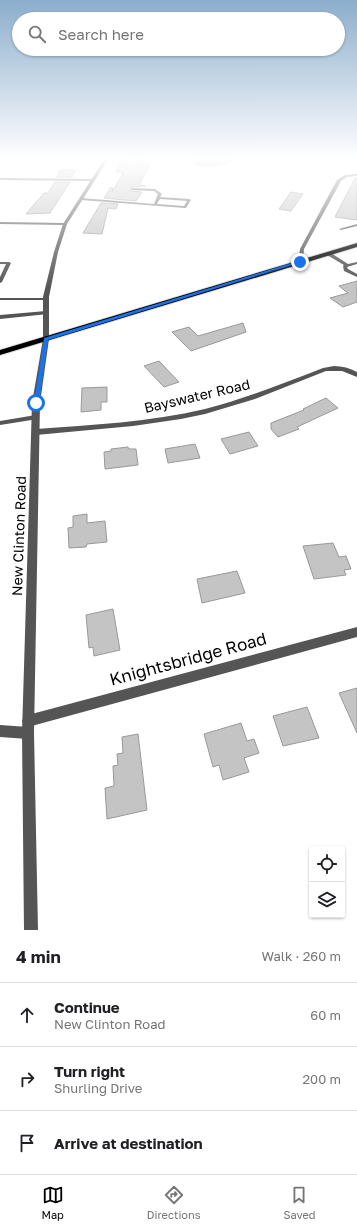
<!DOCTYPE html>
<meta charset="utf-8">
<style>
body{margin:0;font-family:"Golos Text",sans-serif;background:#f2f2f2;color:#202124}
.controls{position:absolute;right:12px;bottom:12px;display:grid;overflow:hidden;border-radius:4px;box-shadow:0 1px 3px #0004}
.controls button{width:36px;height:36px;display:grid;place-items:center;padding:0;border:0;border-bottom:1px solid #e0e0e0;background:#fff;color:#202124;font:20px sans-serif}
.stop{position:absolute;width:12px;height:12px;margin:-9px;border:3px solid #1a73e8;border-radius:50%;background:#fff}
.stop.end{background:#1a73e8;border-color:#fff;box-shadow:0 1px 4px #0008}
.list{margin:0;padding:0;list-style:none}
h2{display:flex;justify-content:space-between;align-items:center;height:52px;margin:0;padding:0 16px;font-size:17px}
h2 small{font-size:13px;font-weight:400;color:#757577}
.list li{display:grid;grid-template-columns:26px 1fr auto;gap:12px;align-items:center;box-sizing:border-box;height:64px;padding:0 16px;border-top:1px solid #e0e0e0}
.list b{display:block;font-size:15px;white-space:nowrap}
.list p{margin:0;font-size:13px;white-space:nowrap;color:#757577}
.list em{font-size:13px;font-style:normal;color:#757577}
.icon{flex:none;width:22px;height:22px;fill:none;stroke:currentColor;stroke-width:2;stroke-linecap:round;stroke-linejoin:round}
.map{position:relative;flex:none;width:357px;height:930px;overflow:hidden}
.search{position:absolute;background:#fff;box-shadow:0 1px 3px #0004;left:12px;right:12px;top:12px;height:44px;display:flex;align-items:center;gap:10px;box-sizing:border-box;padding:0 14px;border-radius:22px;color:#757577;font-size:15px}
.sheet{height:244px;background:#fff}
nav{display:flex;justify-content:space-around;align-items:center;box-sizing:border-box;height:56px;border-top:1px solid #e0e0e0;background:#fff;font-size:11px;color:#757577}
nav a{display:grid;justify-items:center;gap:2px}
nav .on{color:#000}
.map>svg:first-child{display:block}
.water{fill:#a3a3a3}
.building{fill:#c4c4c4;stroke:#999}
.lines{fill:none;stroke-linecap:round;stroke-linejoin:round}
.primary-casing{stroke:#dbdbdb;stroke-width:2}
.service{fill:#555;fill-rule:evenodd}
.minor{fill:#555;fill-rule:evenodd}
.tertiary{fill:#555;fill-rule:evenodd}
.primary{fill:#000;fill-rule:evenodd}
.route{fill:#1a73e8}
.labels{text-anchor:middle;stroke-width:3;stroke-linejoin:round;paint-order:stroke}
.street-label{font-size:14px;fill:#000;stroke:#fff}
.near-street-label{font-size:17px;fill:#000;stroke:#fff}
</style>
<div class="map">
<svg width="357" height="930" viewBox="0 0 357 930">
<rect width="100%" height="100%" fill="#fff"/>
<!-- water -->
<path class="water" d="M186 158H241C225 166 200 173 186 158Z"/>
<!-- building -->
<g class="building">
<polygon points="124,158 152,161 139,185 146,186 131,187 130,191 142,192 136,201 104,198 111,187 113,188 112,192 123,173 116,171"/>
<polygon points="60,170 76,170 72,177 57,177"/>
<polygon points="355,178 357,178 357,220 335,217"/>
<polygon points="55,182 70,182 50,213 26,214 44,193 48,193"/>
<polygon points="291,192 303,194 291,211 279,209"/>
<polygon points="101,203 118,204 116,209 108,208 102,234 83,233"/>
<polygon points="357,281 357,302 343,307 330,298 348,293 339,286"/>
<polygon points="243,323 246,332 191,351 172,332 189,327 198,336"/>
<polygon points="159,361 179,382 164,387 144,366"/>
<polygon points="107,387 107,402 101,402 101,410 81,412 82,388"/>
<polygon points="326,398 338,408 297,427 299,429 278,437 271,429 271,423 304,410 303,409"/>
<polygon points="249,432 258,446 230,454 221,439"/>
<polygon points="195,444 200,458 168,463 165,449"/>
<polygon points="128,447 129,449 136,449 138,465 105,469 104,452 111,451 111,449"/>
<polygon points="87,514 87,523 105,521 107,542 87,544 86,547 69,548 68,528 73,527 73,516"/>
<polygon points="333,543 339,557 346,556 351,569 344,570 346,575 314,579 303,546"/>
<polygon points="237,571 245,593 202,603 197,579"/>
<polygon points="113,609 120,650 94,656 93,647 89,648 86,615"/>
<polygon points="357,688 357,733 339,693"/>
<polygon points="307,707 319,738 283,746 273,716"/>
<polygon points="241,723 247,741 254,739 259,753 244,758 249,772 223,780 219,765 213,767 204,734"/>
<polygon points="138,734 147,810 107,819 105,788 114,786 113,766 118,765 117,754 123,753 122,737"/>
</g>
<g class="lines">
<!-- primary casing -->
<g class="primary-casing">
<polygon id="primary" points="357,243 357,247 0,355 0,350"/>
</g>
<!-- service -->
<g class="service">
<path d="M132 188 155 189 162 194 160 197 189 199 191 200 186 208H185L81 200 79 199 81 198 154 204 158 194 154 191 131 190ZM160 199 187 201 184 206 157 204Z"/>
<polygon points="357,224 357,226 341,230 339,229"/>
<polygon points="327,253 331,253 348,264 357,262 357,264 347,267 348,269 357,274 357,277 344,271 343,266 344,265 327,255"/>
<polygon points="0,262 9,262 11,263 2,282 0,283 0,277 6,264 0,264"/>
<polygon points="0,298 46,298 48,299 46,300 0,300"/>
<polygon points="46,311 49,313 48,314 0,319 0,315"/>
<polygon points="36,415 39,417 38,419 0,425 0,421"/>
</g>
<!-- minor -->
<g class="minor">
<polygon points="357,174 357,176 347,177 341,181 304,249 303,262 298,263 300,249 337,180 345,175"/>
<polygon points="0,178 92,179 94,180 92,181 0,180"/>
<polygon points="0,222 65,223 67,224 65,225 0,224"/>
<path d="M334 366C342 366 350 368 357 372V377L342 371H326L255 399 205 414 181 419 133 426 36 435 32 432 36 429C92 425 150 422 205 409 245 399 284 383 323 368Z"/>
<polygon points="357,627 357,637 28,727 24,725 22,721 24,717 28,715"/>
<polygon points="0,725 28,727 32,729 34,733 32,737 28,739 0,737"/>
</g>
<!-- tertiary -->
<polygon class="tertiary" points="105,158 109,158 67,224 58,252 49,297 49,339 40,403 34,733 38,930 24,930 22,733 32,403 43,339 43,297 54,252 63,224"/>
<!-- primary -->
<use href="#primary" class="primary"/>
</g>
<!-- sky -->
<linearGradient id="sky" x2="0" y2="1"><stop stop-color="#8cadcc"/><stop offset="0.55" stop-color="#fff"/><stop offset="1" stop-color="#fff" stop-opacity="0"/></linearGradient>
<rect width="357" height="288" fill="url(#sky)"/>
<!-- route -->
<polygon class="route" points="299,261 302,262 48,340 39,403 36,405 34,403 44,338"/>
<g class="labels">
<!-- street labels -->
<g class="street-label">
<text transform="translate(197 396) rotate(-13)" y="5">Bayswater Road</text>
<text transform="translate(19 536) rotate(-88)" y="5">New Clinton Road</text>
</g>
<!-- near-street labels -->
<g class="near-street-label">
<text transform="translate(188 659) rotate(-15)" y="6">Knightsbridge Road</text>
</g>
</g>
</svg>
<div class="controls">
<button><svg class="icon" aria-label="locate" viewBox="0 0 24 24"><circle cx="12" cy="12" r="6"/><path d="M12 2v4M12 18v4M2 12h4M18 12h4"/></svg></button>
<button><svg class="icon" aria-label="layers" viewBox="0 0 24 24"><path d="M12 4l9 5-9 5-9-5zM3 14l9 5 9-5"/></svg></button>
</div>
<div class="stop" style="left:36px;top:403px"></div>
<div class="stop end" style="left:300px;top:262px"></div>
<div class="search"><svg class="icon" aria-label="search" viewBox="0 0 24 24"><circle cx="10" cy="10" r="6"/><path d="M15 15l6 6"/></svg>Search here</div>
</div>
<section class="sheet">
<h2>4 min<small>Walk · 260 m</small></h2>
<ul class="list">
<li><svg class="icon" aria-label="ahead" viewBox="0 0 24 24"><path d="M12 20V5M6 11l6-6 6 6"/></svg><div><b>Continue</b><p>New Clinton Road</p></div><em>60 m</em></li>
<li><svg class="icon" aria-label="right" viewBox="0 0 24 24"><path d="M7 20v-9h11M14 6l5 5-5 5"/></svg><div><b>Turn right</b><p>Shurling Drive</p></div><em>200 m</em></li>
<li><svg class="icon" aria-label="arrive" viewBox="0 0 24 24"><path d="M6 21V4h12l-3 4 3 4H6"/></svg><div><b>Arrive at destination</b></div></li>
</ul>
</section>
<nav>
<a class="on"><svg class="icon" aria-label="map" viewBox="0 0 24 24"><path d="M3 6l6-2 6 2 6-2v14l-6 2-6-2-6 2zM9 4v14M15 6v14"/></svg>Map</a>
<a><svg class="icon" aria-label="directions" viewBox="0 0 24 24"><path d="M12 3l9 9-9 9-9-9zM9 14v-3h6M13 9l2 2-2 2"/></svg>Directions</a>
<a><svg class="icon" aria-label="saved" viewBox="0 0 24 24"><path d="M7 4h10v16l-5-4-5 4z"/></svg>Saved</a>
</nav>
